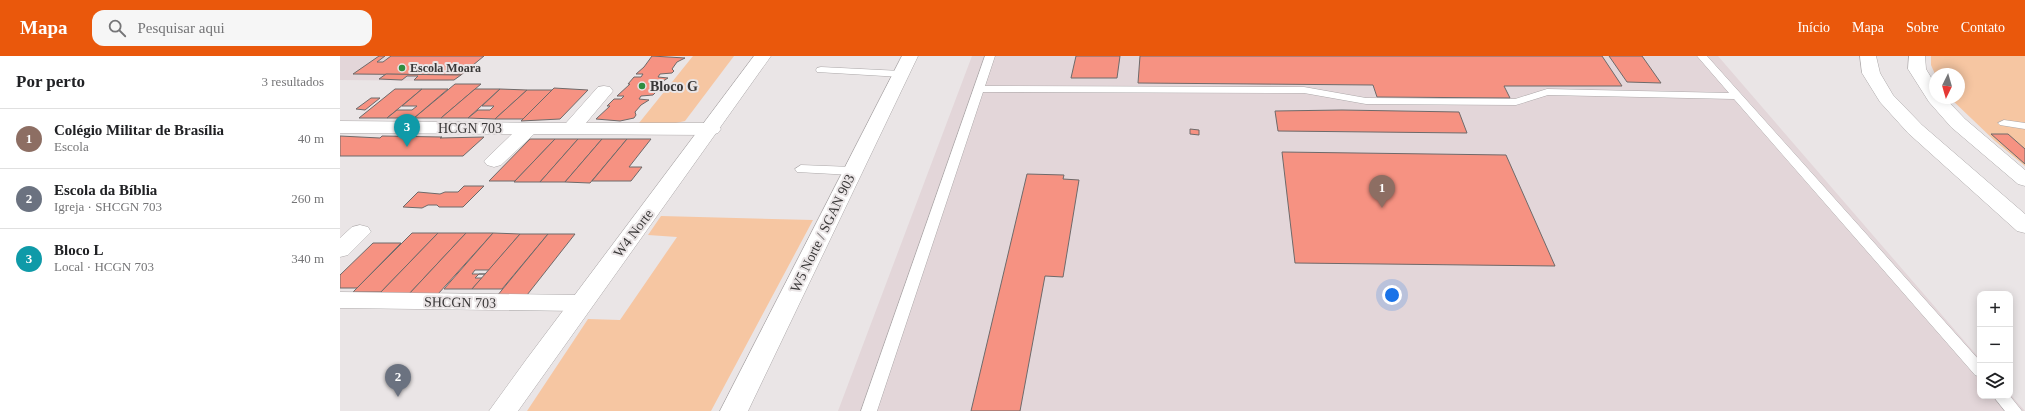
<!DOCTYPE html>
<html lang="pt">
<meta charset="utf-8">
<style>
body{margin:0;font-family:"Times New Roman",serif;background:#f6f6f6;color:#202124}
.controls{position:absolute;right:12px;bottom:12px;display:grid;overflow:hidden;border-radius:8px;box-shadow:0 2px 10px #0003}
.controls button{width:36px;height:36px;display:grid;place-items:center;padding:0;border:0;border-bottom:1px solid #e0e0e0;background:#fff;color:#202124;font:20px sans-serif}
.compass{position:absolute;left:1589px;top:12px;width:36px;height:36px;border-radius:50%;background:#fff;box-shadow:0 2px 10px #0003;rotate:185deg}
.you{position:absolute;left:1052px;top:239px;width:14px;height:14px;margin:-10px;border:3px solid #fff;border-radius:50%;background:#1a73e8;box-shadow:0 0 0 6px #1a73e833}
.badge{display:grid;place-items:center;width:26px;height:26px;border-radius:50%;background:#ea580c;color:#fff;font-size:13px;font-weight:700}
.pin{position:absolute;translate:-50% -33px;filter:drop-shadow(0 1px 2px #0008)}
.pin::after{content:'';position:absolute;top:21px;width:14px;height:12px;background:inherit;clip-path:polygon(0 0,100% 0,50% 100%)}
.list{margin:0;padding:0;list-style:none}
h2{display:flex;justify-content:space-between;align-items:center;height:52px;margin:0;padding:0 16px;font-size:17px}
h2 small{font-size:13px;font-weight:400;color:#757577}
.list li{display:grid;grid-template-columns:26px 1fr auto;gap:12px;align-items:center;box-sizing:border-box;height:60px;padding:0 16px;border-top:1px solid #e0e0e0}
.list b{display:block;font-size:15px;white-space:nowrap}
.list p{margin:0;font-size:13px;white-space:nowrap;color:#757577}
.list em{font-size:13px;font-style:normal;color:#757577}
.icon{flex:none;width:22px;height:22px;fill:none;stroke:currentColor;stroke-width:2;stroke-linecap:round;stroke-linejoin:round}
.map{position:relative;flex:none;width:1685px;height:355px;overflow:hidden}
header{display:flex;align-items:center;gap:24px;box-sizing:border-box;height:56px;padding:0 20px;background:#ea580c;color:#fff}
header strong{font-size:19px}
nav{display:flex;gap:22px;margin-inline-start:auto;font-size:14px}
.search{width:280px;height:36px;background:#f6f6f6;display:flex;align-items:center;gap:10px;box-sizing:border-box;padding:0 14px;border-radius:12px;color:#757577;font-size:15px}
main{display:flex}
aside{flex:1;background:#fff}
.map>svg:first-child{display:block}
.built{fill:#e3d6d9}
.green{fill:#f6c6a2}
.building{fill:#f69282;stroke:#6e6a6a}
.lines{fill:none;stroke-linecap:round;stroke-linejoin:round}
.lane-casing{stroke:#aca8a9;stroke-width:1}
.street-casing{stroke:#aca8a9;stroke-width:1}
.secondary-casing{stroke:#aca8a9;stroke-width:1}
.lane{fill:#fff;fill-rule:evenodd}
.street{fill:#fff;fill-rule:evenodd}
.secondary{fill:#fff;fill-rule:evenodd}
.poi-dot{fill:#2f8d40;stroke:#eae5e6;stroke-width:1.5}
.labels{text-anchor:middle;stroke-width:4;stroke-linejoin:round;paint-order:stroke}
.far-poi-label{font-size:12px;font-weight:bold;fill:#3a3838;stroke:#eae5e6;text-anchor:start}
.poi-label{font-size:14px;font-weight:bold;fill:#3a3838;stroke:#eae5e6;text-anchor:start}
.street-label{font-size:14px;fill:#3a3838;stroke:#eae5e6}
</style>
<header>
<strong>Mapa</strong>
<div class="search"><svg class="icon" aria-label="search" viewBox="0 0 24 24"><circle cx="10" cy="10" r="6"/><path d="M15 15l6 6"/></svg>Pesquisar aqui</div>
<nav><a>Início</a><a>Mapa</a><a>Sobre</a><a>Contato</a></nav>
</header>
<main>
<aside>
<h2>Por perto<small>3 resultados</small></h2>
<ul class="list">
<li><span class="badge" style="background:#8d6e63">1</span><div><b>Colégio Militar de Brasília</b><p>Escola</p></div><em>40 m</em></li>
<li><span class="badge" style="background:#6b7280">2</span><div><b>Escola da Bíblia</b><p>Igreja · SHCGN 703</p></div><em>260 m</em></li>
<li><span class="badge" style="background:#0f9aa8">3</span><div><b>Bloco L</b><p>Local · HCGN 703</p></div><em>340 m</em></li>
</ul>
</aside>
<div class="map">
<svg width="1685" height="355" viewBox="0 0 1685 355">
<rect width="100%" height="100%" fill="#eae5e6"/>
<!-- built -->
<g class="built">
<polygon points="0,0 139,0 108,25 0,24"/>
<polygon points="632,0 1378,0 1640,303 1640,340 1670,340 1670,338 1685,355 498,355"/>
</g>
<!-- green -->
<g class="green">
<polygon points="353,0 394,0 345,65 336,67 299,67"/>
<polygon points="1591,0 1685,0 1685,110 1655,85 1610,42 1619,42 1619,18 1595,18 1591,9"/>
<polygon points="321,160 473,164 371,355 187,355 248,263 280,264 337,181 308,179"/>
</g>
<!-- building -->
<g class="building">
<polygon points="39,0 45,0 37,6 43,6 51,0 144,0 121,19 13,18"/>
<polygon points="312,0 345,2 337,6 332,13 334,15 332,17 320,18 318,21 328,22 320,27 314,34 316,36 313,39 301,40 299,43 309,44 301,49 295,56 296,59 294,62 280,65 256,63 270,50 267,50 274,43 281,43 284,40 277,40 290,28 288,28 294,21 301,21 303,18 296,18 304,11"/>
<polygon points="736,0 780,0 777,22 731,22"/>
<polygon points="800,0 1262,0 1282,30 1164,30 1170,42 1037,41 1033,29 798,27"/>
<polygon points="1269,0 1302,0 1321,27 1287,26"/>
<polygon points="46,18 121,19 114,24 74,24 78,20 67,20 62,24 39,23"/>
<polygon points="115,28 141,28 101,62 74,62"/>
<polygon points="214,32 248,34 220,63 181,65"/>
<polygon points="55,33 82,33 47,62 19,62"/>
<polygon points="82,33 108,33 74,62 47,62 57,54 72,54 77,50 62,50"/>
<polygon points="135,33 160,33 128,62 101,62"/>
<polygon points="160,33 187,34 155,63 128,62 138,54 150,54 154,50 142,50"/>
<polygon points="187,34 212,34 183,63 155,63"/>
<polygon points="31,42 40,42 25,54 16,53"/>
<polygon points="1002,54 1119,56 1127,77 938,75 935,55"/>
<polygon points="850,73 859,74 859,79 850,78"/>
<polygon points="1651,78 1668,78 1685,93 1685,108"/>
<polygon points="42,80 102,81 100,82 144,81 123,100 0,100 0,80 40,82"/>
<polygon points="190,83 215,83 175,125 149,125"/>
<polygon points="215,83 238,83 200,126 174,126"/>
<polygon points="238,83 262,83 225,126 200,126"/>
<polygon points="262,83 287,83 250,127 225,126"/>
<polygon points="287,83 311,83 289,111 302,111 291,125 252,125"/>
<polygon points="942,96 1166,99 1215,210 955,207"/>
<polygon points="687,118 724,119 723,123 739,124 723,221 705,220 680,355 631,355"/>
<polygon points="124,130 144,130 123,151 99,151 97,149 88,149 82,152 63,151 78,136 100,138 105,136 118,136"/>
<polygon points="72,177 98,177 41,236 13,236"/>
<polygon points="98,177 126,177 69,238 39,238"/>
<polygon points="126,177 153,177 98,238 69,238"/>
<polygon points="153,177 180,178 149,214 135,214 132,218 145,218 139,218 135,222 142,222 132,233 104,233"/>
<polygon points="180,178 208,178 162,233 132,233"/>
<polygon points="208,178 235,178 187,239 157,240"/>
<polygon points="33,187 61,187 17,232 0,232 0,219"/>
</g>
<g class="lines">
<!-- lane casing -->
<g class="lane-casing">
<g id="lane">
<polygon points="645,0 655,0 645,30 964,31 1026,42 1175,43 1207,33 1389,37 1357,0 1367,0 1640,305 1640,321 1635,319 1394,43 1208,39 1176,49 1026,48 964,37 643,36 537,355 521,355"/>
<polygon points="481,11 561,15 566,18 561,21 477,16 476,14 477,12"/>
<polygon points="1664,64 1685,67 1685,73 1660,69 1658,67"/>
<polygon points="461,109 512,111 518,115 512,119 457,116 455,113"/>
<polygon points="1653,340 1670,340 1682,355 1665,355"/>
</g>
</g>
<!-- street casing -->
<g class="street-casing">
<g id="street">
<polygon points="264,30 270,31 273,35 246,67 371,67 378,69 381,73 378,77 371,79 194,78 161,109 154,111 147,109 144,105 172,78 0,77 0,65 226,67 258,31"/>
<polygon points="20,169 28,171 31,176 8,199 0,201 0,182 12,171"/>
<polygon points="0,236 240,239 248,241 252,247 248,253 240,255 0,252"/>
</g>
</g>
<!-- secondary casing -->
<g class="secondary-casing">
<g id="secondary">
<polygon points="414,0 431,0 178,355 149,355 186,304"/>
<polygon points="562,0 578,0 408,355 380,355"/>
<polygon points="1520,0 1536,0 1540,17 1553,39 1582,69 1685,158 1685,177 1677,175 1568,77 1540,46 1522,17"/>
<polygon points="1569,0 1585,0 1586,13 1595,28 1595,42 1605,42 1625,63 1685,114 1685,130 1678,128 1611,71 1589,46 1568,13"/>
</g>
</g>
<!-- lane -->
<use href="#lane" class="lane"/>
<!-- street -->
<use href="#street" class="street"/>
<!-- secondary -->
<use href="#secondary" class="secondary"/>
</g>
<!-- markers -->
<g class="poi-dot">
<circle cx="62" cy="12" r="4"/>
<circle cx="302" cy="30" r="4"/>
</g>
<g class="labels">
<!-- far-poi labels -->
<g class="far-poi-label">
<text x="70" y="16">Escola Moara</text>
</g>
<!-- poi labels -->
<g class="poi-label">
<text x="310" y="35">Bloco G</text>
</g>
<!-- street labels -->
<g class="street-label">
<text x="130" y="77">HCGN 703</text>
<text transform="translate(293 177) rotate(-53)" y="5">W4 Norte</text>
<text transform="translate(482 177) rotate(-64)" y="5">W5 Norte / SGAN 903</text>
<text transform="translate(120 246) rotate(1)" y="5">SHCGN 703</text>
</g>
</g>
</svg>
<div class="controls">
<button>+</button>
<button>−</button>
<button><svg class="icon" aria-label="layers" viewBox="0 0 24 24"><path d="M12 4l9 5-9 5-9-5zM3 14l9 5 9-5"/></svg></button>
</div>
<svg class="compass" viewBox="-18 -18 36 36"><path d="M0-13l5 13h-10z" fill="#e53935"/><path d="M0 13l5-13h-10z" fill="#757577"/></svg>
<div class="you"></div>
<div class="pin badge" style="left:1042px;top:152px;background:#8d6e63">1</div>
<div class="pin badge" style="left:58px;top:341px;background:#6b7280">2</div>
<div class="pin badge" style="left:67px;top:91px;background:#0f9aa8">3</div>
</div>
</main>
